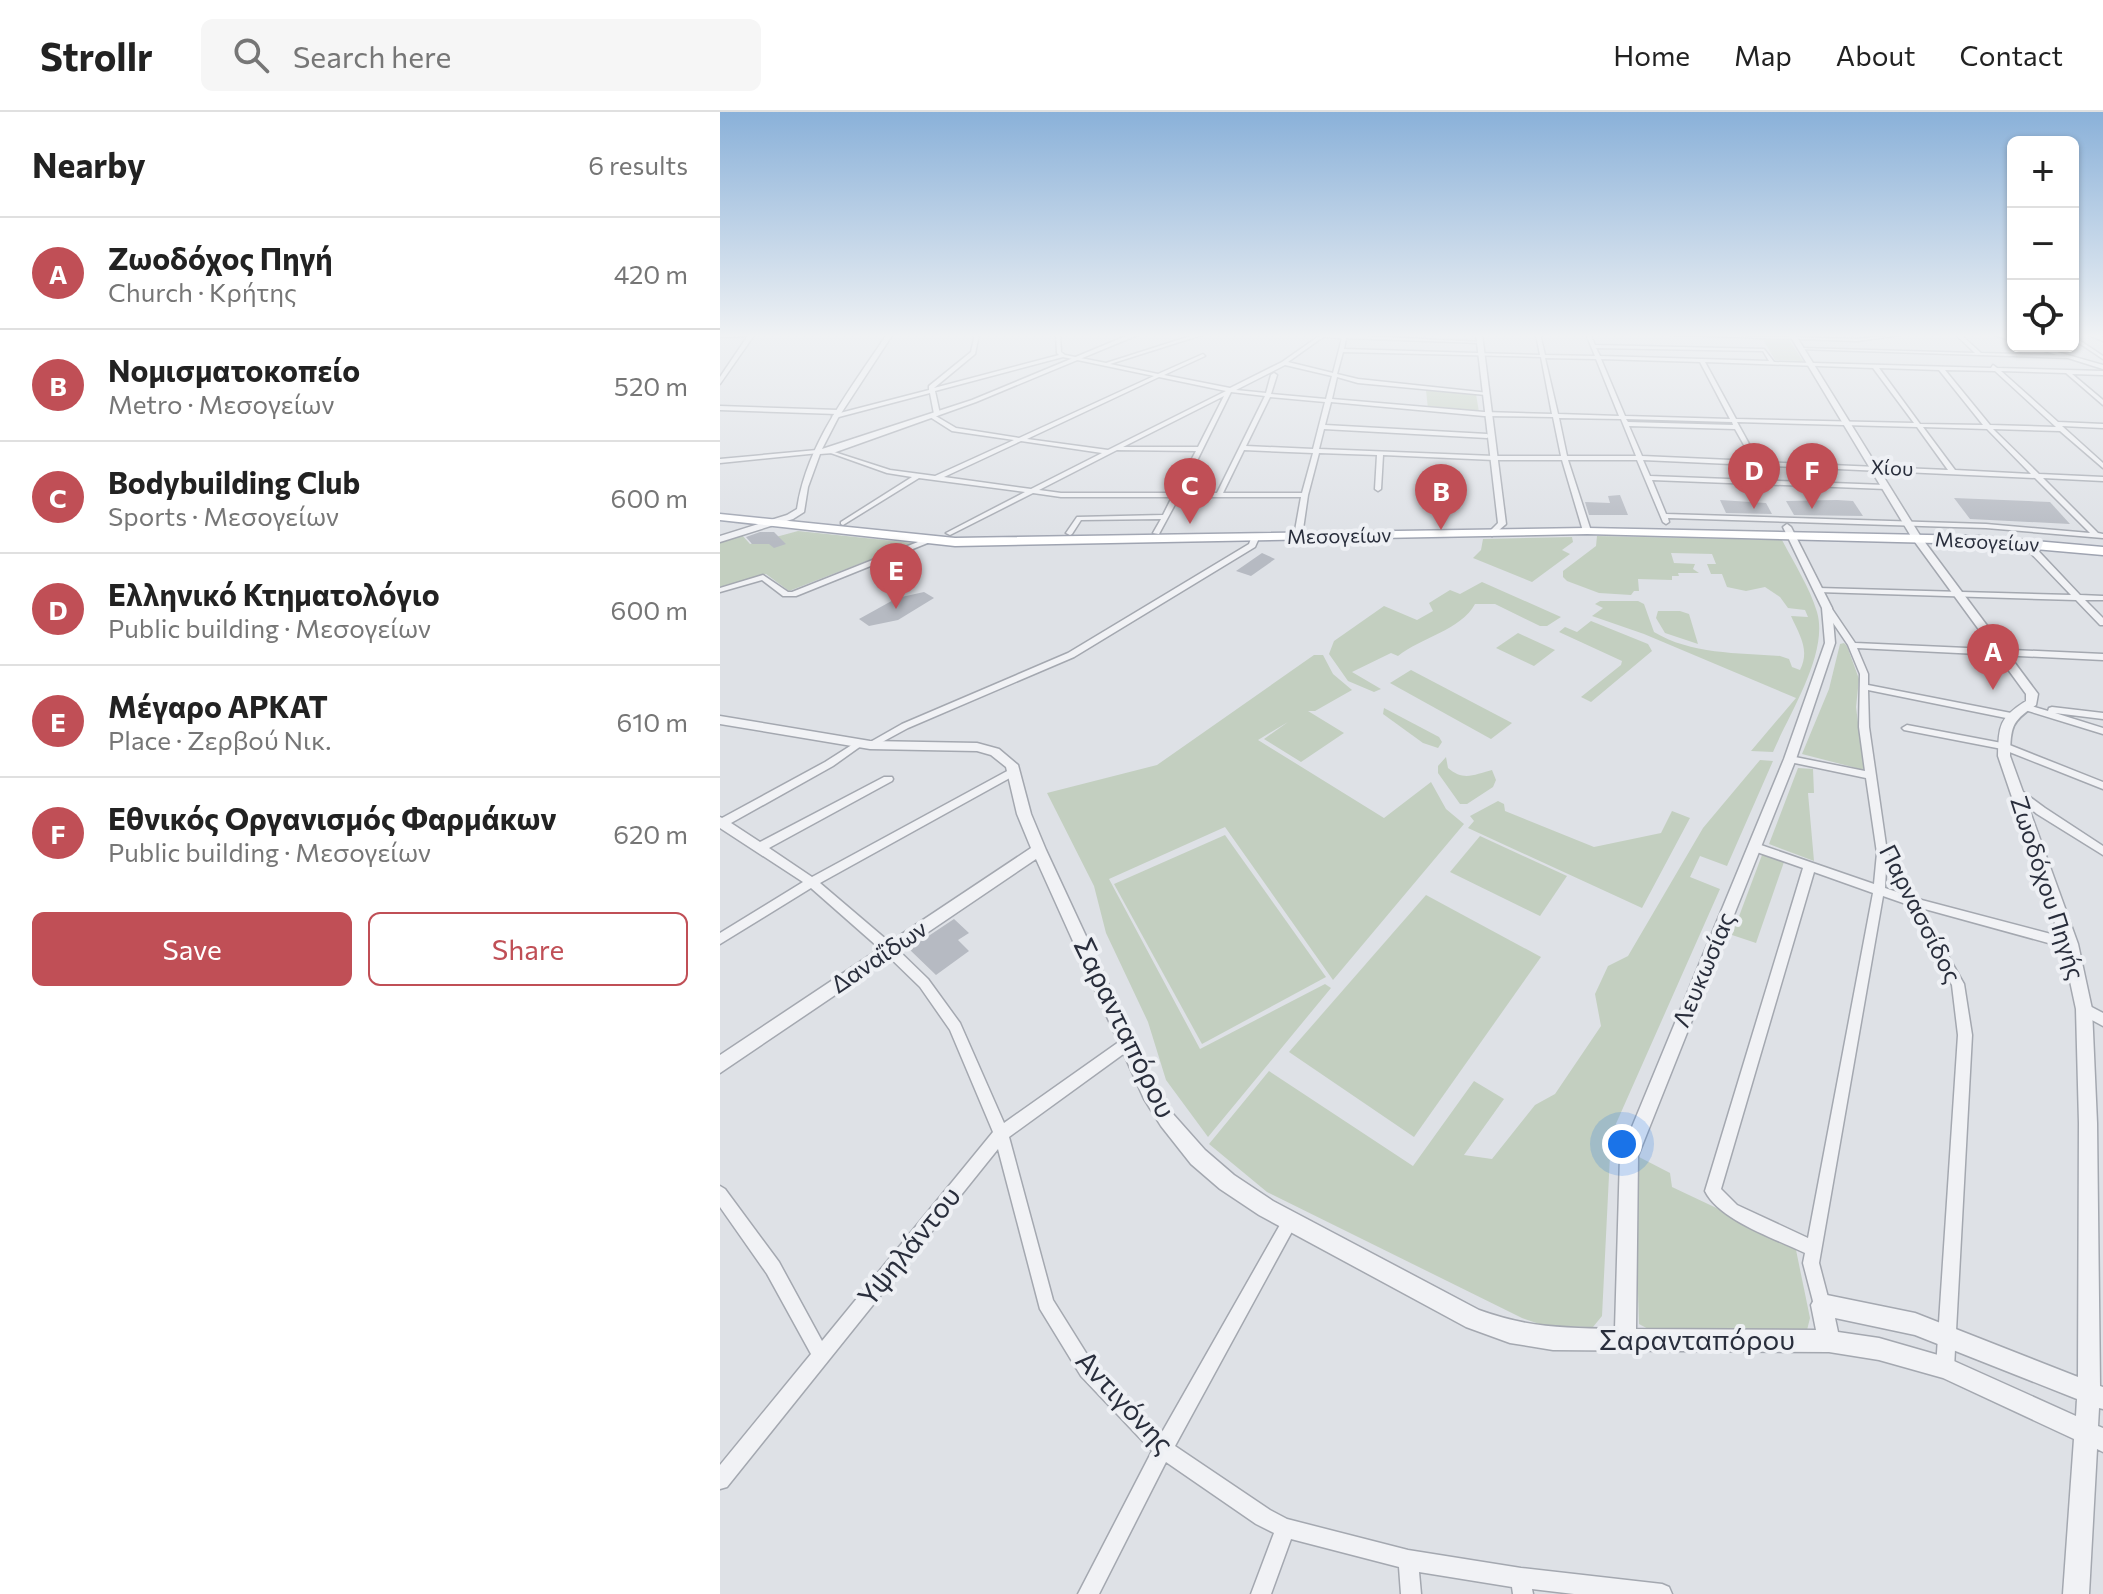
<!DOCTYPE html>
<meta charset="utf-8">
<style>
body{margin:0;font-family:Commissioner,sans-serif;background:#f6f6f6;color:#222}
.controls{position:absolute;right:24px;top:24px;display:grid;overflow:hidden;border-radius:12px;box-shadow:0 2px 6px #0004}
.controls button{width:72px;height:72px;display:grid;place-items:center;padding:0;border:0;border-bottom:2px solid #e0e0e0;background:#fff;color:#222;font:40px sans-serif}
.you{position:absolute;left:902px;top:1032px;width:28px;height:28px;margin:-20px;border:6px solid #fff;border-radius:50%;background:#1a73e8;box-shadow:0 0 0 12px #1a73e833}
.badge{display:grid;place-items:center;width:52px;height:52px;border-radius:50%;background:#c04f56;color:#fff;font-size:26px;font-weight:700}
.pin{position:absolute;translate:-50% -66px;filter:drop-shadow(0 2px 4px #0008)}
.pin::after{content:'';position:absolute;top:42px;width:28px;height:24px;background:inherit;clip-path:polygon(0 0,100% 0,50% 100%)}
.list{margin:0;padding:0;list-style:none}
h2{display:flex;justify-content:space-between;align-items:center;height:104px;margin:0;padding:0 32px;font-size:34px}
h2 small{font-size:26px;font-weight:400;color:#767676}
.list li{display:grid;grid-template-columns:52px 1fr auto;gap:24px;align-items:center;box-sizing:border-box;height:112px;padding:0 32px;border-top:2px solid #e0e0e0}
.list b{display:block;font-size:30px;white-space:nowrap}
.list p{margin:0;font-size:26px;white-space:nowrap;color:#767676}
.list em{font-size:26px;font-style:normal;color:#767676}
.actions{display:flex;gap:16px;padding:24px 32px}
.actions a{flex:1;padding:18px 0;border:2px solid #c04f56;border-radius:12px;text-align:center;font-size:28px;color:#c04f56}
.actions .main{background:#c04f56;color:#fff}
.icon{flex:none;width:44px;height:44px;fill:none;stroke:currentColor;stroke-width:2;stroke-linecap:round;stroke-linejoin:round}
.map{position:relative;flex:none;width:1383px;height:1482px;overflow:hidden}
header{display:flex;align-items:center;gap:48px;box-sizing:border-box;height:112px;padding:0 40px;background:#fff;border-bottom:2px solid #e0e0e0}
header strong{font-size:38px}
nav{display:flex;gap:44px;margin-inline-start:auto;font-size:28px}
.search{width:560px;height:72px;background:#f6f6f6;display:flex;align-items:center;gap:20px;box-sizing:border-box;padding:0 28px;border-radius:12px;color:#767676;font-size:30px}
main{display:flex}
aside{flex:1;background:#fff}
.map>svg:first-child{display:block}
.green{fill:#c3cfc0}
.building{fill:#b6bac2}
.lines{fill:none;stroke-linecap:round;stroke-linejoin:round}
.minor-casing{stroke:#a4a8b0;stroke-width:3}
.tertiary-casing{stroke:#a4a8b0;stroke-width:3}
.primary-casing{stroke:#9fa4b1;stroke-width:3}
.minor{fill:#f1f2f5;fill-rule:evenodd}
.tertiary{fill:#f1f2f5;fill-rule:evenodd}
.primary{fill:#fff;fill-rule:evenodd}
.labels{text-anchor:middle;stroke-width:8;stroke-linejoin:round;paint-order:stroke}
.far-street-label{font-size:20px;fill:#292e3c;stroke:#eef0f4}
.street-label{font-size:24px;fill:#292e3c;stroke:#eef0f4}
.near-street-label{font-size:28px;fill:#292e3c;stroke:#eef0f4}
</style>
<header>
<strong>Strollr</strong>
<div class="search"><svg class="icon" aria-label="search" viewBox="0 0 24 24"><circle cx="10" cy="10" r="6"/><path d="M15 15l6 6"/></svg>Search here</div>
<nav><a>Home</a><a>Map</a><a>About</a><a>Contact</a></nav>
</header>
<main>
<aside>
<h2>Nearby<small>6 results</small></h2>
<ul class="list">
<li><span class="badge">A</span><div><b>Ζωοδόχος Πηγή</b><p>Church · Κρήτης</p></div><em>420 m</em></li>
<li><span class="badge">B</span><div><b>Νομισματοκοπείο</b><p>Metro · Μεσογείων</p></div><em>520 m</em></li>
<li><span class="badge">C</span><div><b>Bodybuilding Club</b><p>Sports · Μεσογείων</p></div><em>600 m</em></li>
<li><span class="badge">D</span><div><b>Ελληνικό Κτηματολόγιο</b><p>Public building · Μεσογείων</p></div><em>600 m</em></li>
<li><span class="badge">E</span><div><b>Μέγαρο ΑΡΚΑΤ</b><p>Place · Ζερβού Νικ.</p></div><em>610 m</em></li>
<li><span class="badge">F</span><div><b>Εθνικός Οργανισμός Φαρμάκων</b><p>Public building · Μεσογείων</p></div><em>620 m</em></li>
</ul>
<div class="actions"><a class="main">Save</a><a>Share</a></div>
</aside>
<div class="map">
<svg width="1383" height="1482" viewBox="0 0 1383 1482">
<rect width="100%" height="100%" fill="#dee1e6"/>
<!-- green -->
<g class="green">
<polygon points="1042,226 1069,228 1083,249 1055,248"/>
<polygon points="706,278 756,282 759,300 708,297"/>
<polygon points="78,419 193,431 69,479 46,462 0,475 0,428 21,422 30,432"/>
<path d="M877 424 1062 428C1074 451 1090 476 1097 500 1109 541 1069 602 1053 640L1031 639 1076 586 924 522 872 504 883 496 875 492 880 489H918L924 492 934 520C970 542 1018 541 1060 544L1069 547 1072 555 1080 558C1090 538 1080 524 1071 504L1088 505 1085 498 1068 496 1060 485 1045 475 1026 479 1007 475 1002 462H991L987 452H996L992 442 951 441 954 451 975 452 973 457 979 461H958L959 464H952V468L918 467 919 479H914L911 483 879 481 847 469 843 465V459L876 434Z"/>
<polygon points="852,425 853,430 842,438 850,442 812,470 753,446 761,438 763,427"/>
<path d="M762 470 841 505 827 514H820L775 492H755C741 518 700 526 678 544L671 541 632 560 661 577 654 580 628 569 609 542 614 529 664 494 697 508 713 499 709 491 730 478 740 482Z"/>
<polygon points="938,499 960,499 969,502 978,532 945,521 936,506"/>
<polygon points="871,509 928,532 932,539 871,590 861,585 901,553 902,549 839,520 845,515 857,520"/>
<polygon points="798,521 835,538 814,554 776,536"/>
<polygon points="1124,531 1127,534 1139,567 1136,595 1144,658 1082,642 1109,577 1120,532"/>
<polygon points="594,543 603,543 613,562 632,578 595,599 588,599 624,621 581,650 544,627 568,610 538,628 664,706 711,670 726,697 744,712 613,868 505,715 389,767 480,937 605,872 611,876 488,1025 446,968 428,910 386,821 374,774 327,681 437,653"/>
<polygon points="691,558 792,611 771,627 670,571"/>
<polygon points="664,596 719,625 722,630 718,636 703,631 663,602"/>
<path d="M726 645 728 656C744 670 755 662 772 658L776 668 773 675 747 692H740L718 661V654Z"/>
<polygon points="1040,648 1053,649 1007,754 980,744 970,765 1000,777 891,1023 882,1204 873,1215 825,1214 802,1206 547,1080 489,1032 549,959 693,1054 754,969 784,987 744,1043 772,1047 815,993 835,982 881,914 875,882 888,854 908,844 983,716"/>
<polygon points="1078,656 1093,657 1094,681 1088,681 1094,749 1049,732"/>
<polygon points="778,689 784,692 785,699 874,735 941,721 952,699 970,706 922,796 748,716 754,709 750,704"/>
<polygon points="505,723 606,865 482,932 394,772"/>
<polygon points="760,724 847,764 820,804 730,760"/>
<polygon points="1042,743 1064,750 1036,831 1012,823"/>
<polygon points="706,783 821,845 694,1025 569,940"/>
<polygon points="919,1045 950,1061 952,1075 1075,1133 1090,1206 1087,1218 932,1219 919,1212 914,1059"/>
</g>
<!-- building -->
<g class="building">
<polygon points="900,383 908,403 869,403 865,390 890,391 888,384"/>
<polygon points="1234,386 1330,390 1350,412 1250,407"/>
<polygon points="1000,388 1046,391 1052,402 1006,401"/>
<polygon points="1117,388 1133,389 1143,404 1074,403 1066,389"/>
<polygon points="40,420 54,420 66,432 54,436 49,432 32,432 26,425"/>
<polygon points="542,441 555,447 531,464 516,459"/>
<polygon points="204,480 214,486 178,508 149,514 139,507 177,486"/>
<polygon points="234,807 249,821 238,828 249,839 216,863 189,837"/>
</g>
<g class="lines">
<!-- minor casing -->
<g class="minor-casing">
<g id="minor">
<polygon points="34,222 32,224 0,225 0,223"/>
<path d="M255 222H259L255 242 214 276 339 243 337 241 336 222H340L341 240 345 243 386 251 477 222H485L390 252 438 262 483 242 485 244 444 263 510 276 562 250 602 222 762 230 760 231 626 226 624 237 820 243 816 222H820L825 243 875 244 866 222H870L875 233 1044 237 1054 250 1271 256 1273 253 1277 256 1383 259V263L1352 262 1383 288V293L1346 261 1281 259 1338 310 1383 312V316L1342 314 1383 351V356L1340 319 1273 317 1319 362 1383 365V369L1323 366 1378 421 1383 422V426L1266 416 948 406 949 410 946 412 943 410 917 348H848L871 419 867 421 863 419 842 348H774L663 343 661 377 658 379 655 377 657 343 599 341 588 383 582 424 578 426 574 424 581 385H459L439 422 433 421 441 407 361 408 352 422 350 423 346 421 357 405 443 403 452 385H341L313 381 230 423 226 421 228 420 305 380 199 366 123 413 121 412V410L192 365 167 361 108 340V338L170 358 215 364 294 328 232 319 210 305V303H214L236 316 299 326 434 264 343 245 215 279 220 302 217 304 214 302 210 281 115 306 112 304 117 302 0 298V294L118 298 120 301 209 278V274L251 240ZM603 225 622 226 613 261 568 250ZM876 236 1043 239 1049 249 880 244ZM623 240 821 245 832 302 764 300 612 287 617 265 638 271 766 283 769 281 638 267 617 262ZM825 246 876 247 899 304 838 302ZM881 247 980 250 1010 307 905 304ZM985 250 1153 256 1194 311 1016 307ZM565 253 612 264 606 287 551 282 557 263 554 261 551 263 546 281 516 278ZM1159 256 1219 258 1263 313 1200 312ZM1225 258 1275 259 1336 315 1270 313ZM439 265 506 279 388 338 307 327ZM511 280 545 284 497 381H461ZM504 284 478 335H403ZM550 285 605 290 593 337 526 334ZM611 290 764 304 833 305 841 344H774L599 337 604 317 767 326 770 324 767 322 605 313ZM839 306 901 307 916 344H847ZM906 307 1012 310 1013 313 908 310ZM1017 310 1197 315 1228 358 1039 350ZM909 314 1015 317 1033 349 922 344ZM1203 315 1267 317 1311 362 1235 358ZM301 329 382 341 311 377 224 365ZM397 338 476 339 454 381H341L319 378ZM524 338 593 341 582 381H503ZM923 348 1315 366 1370 421 1266 412 946 402 932 368 1166 377 1169 375 1166 373 930 364Z"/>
<polygon points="930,222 1137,227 1188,222 1137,229"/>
<polygon points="1235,222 1240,222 1261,241 1337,243 1309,234 1316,234 1383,253 1383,257 1348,246 1078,237 1080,236 1255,241"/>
<polygon points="1271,222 1279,222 1293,227 1293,229"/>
<polygon points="1353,224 1383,244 1383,247 1353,227"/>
<polygon points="97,338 100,340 99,341 0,351 0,347"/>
<polygon points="532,424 539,426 535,435 354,545 188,616 153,635 150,636 145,633 182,612 348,541 529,432"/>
<polygon points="208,426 215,428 76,484 63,484 42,468 0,480 0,476 43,463 68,480 72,480"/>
<polygon points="1302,428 1308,428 1360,483 1383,484 1383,488 1365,488 1383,506 1383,513 1380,513 1356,488 1098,480 1094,478 1098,476 1351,483 1302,432"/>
<path d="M1104 494H1110L1135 531 1383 542V548L1137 536 1148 562V573L1291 601 1296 604 1291 607 1148 578 1149 615 1167 740 1194 786 1350 827 1354 828 1356 832 1354 836 1350 837 1201 796 1244 872 1252 923 1234 1256 1231 1262 1225 1265 1219 1262 1216 1256 1238 923 1232 873 1186 792 1163 784 1099 1151 1110 1193 1108 1199 1102 1201 1096 1199 1094 1193 1083 1151 1085 1141C1056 1127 999 1108 985 1079L1083 756 1031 738 1030 735 1035 731 1154 772 1157 741 1146 666 1070 650 1065 647 1070 644 1145 659 1139 615 1140 562 1128 533 1103 496ZM1166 757 1180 781 1165 776ZM1094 760 1153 781 1088 1126 1017 1093 1001 1077Z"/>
<polygon points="1308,593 1328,599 1329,596 1332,595 1383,601 1383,607 1335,601 1383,616 1383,622 1305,598 1303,596"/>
<polygon points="1187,613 1287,632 1383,670 1383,677 1282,637 1184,618 1182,616"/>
<polygon points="138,629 143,632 141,634 113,654 11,711 40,730 164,665 172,665 173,667 172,669 49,736 92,765 289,658 297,658 298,660 297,662 100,771 174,834 208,867 240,911 284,1011 403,927 408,925 413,927 415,931 413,935 289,1025 333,1188 373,1252 441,1322 565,1104 570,1101 575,1104 578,1109 575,1114 455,1334 550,1398 567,1407 688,1438 801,1456 942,1472 949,1475 952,1482 854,1482 812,1477 813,1482 793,1482 792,1475 699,1460 701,1482 681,1482 679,1455 571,1427 551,1482 531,1482 554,1421 536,1412 446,1350 379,1482 358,1482 432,1339 361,1264 320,1197 278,1037 7,1375 0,1377 0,1353 91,1242 47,1162 0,1095 0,1074 5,1077 59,1150 102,1229 273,1020 230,918 200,875 166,842 91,776 0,832 0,821 83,770 0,716 0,705 2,706 105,650"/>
<polygon points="1295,674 1325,696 1383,734 1383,743 1317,702 1291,680 1290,678"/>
<polygon points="1364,891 1383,901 1383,914 1359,901 1358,897 1359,893"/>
</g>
</g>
<!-- tertiary casing -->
<g class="tertiary-casing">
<g id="tertiary">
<polygon points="29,222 35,222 0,272 0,265"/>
<path d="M167 222H173L118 306 102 337 252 288 411 222H420L256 290 113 341 100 342 88 375 84 400 73 407 0 430V424L67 403 77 397C87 330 131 277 167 222Z"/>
<polygon points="756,222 762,222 786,412 772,424 768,421 778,411"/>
<path d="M1069 222H1075L1201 425 1318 582 1316 593C1291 610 1291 614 1290 644L1358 832 1372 897 1377 1011 1380 1274 1383 1275V1297L1379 1296 1378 1314 1383 1316V1340L1377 1337 1369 1482H1343L1354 1327 1223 1266 1159 1248 1109 1240 833 1238 790 1231 746 1215 539 1103 500 1077 471 1052 441 1014 424 987 316 747 0 961V943L311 736 297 702 286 655 271 643 257 639 150 637 0 612V604L150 629 257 631 279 637 298 653 311 702 326 738 436 975 453 1002 485 1038 514 1063 553 1089 759 1198C809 1216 843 1216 895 1217L900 1044 1064 647 1105 531 1102 496 1063 415 1067 412 1071 415 1112 496 1115 531 1076 647 918 1044 916 1217 1096 1218 1091 1193 1095 1186 1102 1182 1195 1201 1358 1265 1359 1011 1356 897 1342 832 1278 644C1279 613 1279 606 1306 589V582L1192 426ZM1115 1206 1195 1223 1357 1287 1356 1304 1225 1245 1159 1226 1118 1220Z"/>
<polygon points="1368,222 1383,225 1383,229 1369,223"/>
</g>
</g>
<!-- primary casing -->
<g class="primary-casing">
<polygon id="primary" points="0,402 235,426 867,416 1257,424 1383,435 1383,443 1257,432 867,422 235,434 0,408"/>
</g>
<!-- minor -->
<use href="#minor" class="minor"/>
<!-- tertiary -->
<use href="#tertiary" class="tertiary"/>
<!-- primary -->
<use href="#primary" class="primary"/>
</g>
<!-- sky -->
<linearGradient id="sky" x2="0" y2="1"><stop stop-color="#8ab1d9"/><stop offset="0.52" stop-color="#f0f2f4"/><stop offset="1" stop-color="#f0f2f4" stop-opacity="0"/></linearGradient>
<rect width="1383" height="430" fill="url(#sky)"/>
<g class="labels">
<!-- far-street labels -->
<g class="far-street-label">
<text transform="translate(1172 356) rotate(3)" y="7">Χίου</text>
<text transform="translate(619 424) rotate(-1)" y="7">Μεσογείων</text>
<text transform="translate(1267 430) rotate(3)" y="7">Μεσογείων</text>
</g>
<!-- street labels -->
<g class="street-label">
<text transform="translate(1327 776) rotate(72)" y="8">Ζωοδόχου Πηγής</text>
<text transform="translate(1200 802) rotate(63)" y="8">Παρνασσίδος</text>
<text transform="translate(159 845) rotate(-34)" y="8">Δαναΐδων</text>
<text transform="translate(984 858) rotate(-67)" y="8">Λευκωσίας</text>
</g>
<!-- near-street labels -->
<g class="near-street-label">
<text transform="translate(405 916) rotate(64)" y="10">Σαρανταπόρου</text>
<text transform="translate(189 1134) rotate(-51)" y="10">Υψηλάντου</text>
<text x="977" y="1238">Σαρανταπόρου</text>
<text transform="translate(405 1290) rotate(47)" y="10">Αντιγόνης</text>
</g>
</g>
</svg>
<div class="controls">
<button>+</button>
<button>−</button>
<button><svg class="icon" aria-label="locate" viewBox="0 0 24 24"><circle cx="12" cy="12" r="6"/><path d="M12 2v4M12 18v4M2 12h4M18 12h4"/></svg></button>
</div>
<div class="you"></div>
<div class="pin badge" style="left:1273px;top:578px">A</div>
<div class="pin badge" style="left:721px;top:418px">B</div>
<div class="pin badge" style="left:470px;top:412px">C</div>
<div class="pin badge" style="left:1034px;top:397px">D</div>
<div class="pin badge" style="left:176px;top:497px">E</div>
<div class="pin badge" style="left:1092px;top:397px">F</div>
</div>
</main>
